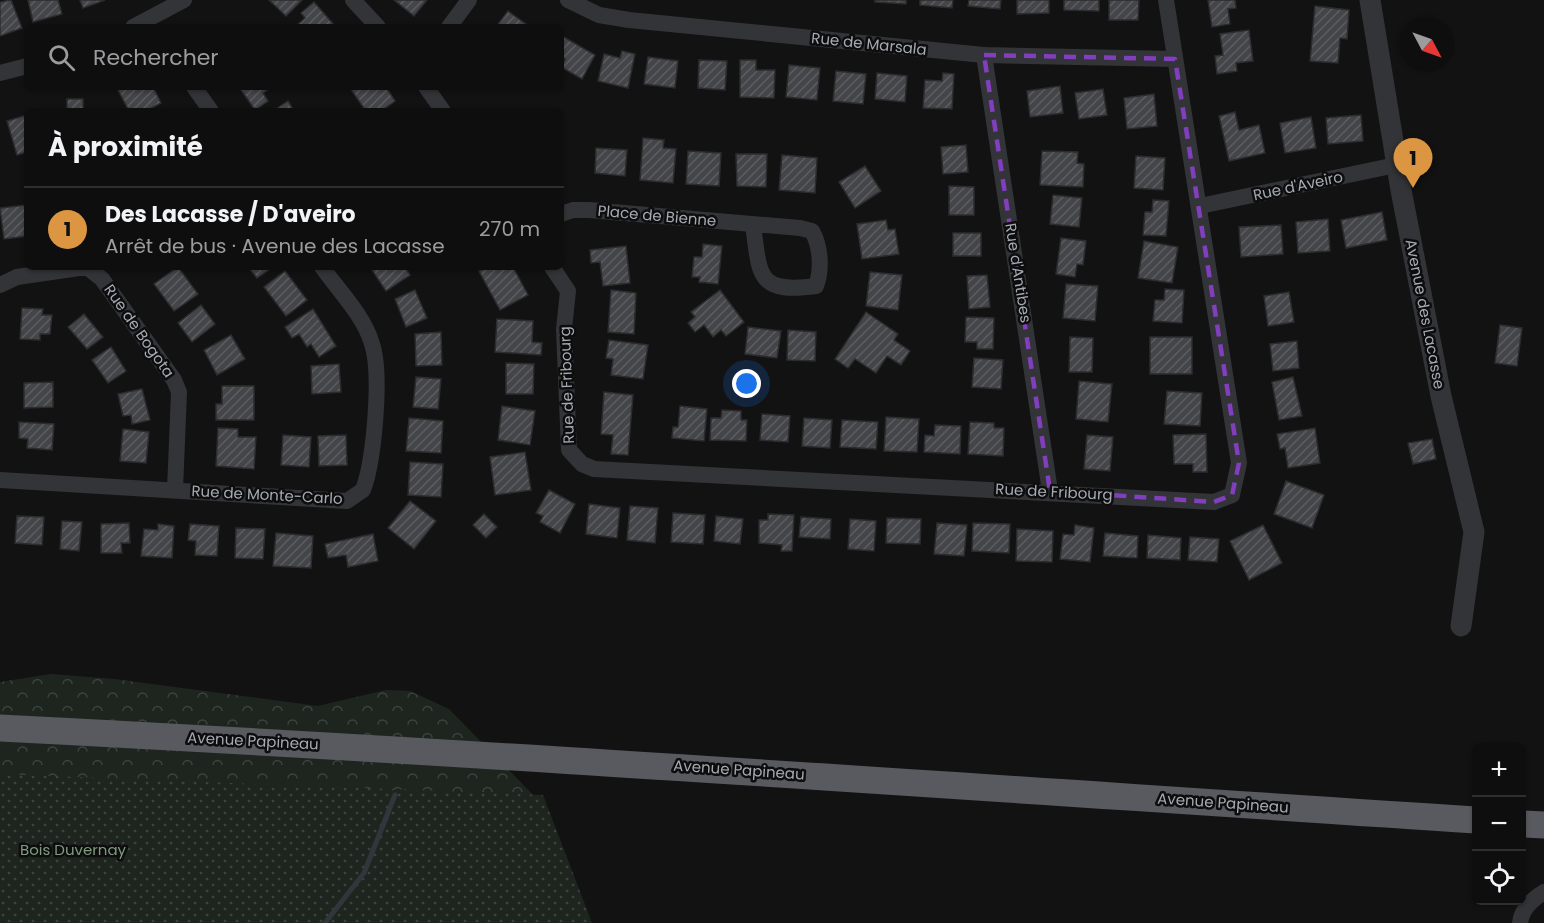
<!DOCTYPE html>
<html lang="fr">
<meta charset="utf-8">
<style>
body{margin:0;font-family:Poppins,sans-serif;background:#1c1c1c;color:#f1f3f6}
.controls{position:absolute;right:18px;bottom:18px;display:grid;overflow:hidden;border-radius:9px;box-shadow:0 2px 4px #0004}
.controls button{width:54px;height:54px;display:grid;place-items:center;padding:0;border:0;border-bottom:2px solid #2e2e2e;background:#0e0e0e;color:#f1f3f6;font:30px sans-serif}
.compass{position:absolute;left:1400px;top:18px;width:54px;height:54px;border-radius:50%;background:#0e0e0e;box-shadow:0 2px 4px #0004;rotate:131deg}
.you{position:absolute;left:747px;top:384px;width:21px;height:21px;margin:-15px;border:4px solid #fff;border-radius:50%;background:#1a73e8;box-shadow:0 0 0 9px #1a73e833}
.badge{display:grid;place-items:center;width:39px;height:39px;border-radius:50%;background:#dc9540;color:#111;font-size:20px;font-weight:700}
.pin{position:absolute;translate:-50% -50px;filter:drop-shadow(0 2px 3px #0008)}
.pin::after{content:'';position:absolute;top:32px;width:21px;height:18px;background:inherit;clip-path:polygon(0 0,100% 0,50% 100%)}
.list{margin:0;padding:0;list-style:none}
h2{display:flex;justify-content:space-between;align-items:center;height:78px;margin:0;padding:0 24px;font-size:26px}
h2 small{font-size:20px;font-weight:400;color:#9b9c9e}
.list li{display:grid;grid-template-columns:39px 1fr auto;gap:18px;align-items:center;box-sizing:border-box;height:84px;padding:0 24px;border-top:2px solid #2e2e2e}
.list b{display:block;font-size:22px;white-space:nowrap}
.list p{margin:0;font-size:20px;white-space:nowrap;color:#9b9c9e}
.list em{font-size:20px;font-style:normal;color:#9b9c9e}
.icon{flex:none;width:33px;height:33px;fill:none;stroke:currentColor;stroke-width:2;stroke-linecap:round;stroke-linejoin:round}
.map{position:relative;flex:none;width:1544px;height:923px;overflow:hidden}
.search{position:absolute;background:#0e0e0e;box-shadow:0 2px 4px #0004;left:24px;top:24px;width:540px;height:66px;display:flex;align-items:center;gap:15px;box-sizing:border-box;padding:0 21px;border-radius:9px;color:#9b9c9e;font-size:22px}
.panel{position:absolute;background:#0e0e0e;box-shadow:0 2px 4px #0004;left:24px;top:108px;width:540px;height:162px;border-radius:9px}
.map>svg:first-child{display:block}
.forest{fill:url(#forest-crowns)}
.park{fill:url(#park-dots)}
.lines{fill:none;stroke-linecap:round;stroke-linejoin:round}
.stream{stroke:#2f373c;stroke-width:5}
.building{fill:url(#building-hatch);stroke:#2c2c2f;stroke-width:1.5}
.minor{stroke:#333437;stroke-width:16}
.tertiary{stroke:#333437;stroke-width:21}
.trunk{stroke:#585a5f;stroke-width:27}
.marked{fill:none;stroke:#813fbd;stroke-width:4.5;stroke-dasharray:12 8;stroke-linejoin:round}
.labels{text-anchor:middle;stroke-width:5;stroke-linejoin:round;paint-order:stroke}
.street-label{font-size:15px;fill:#a5aab2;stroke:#0d0d0e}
.park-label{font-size:15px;fill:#7f9b7e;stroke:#0d0d0e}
</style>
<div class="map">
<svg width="1544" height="923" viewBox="0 0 1544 923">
<defs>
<pattern id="forest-crowns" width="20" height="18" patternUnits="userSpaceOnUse" patternTransform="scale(1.5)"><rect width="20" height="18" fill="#1e251f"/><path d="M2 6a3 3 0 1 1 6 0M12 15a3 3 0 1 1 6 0" fill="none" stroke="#3c423d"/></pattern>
<pattern id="park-dots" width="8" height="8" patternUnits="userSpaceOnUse" patternTransform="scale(1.5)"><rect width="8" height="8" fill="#1e251f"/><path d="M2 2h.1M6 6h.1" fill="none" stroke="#3c423d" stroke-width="1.8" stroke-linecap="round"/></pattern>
<pattern id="building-hatch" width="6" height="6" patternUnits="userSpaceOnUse" patternTransform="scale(1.5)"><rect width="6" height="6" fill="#444548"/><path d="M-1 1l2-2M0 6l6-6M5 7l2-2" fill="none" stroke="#5c5d60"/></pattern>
</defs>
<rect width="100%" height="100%" fill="#121213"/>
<!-- forest -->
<polygon class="forest" points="51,674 114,679 318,706 386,690 410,691 449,709 541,803 557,923 0,923 0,682"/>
<!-- park -->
<polygon class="park" points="0,774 543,795 592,923 0,923"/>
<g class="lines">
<!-- stream -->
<polyline class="stream" points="325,923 364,873 395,795"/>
</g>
<!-- building -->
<g class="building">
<polygon points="11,0 22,28 0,36 0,2"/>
<polygon points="28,0 58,0 62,14 33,22"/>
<polygon points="80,0 105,0 83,8"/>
<polygon points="269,0 302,0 286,16"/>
<polygon points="394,0 427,0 414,16"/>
<polygon points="875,0 906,0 906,4 875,2"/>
<polygon points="920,0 953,0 952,8 920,5"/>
<polygon points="969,0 1001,0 1000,9 968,6"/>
<polygon points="1017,0 1049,0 1049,13 1017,14"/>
<polygon points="1064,0 1099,0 1099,11 1064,10"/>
<polygon points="1109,0 1139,0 1138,20 1109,20"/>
<polygon points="1208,0 1235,0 1236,8 1228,9 1230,24 1212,27"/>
<polygon points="314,2 335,26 333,27 296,26 305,18 301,13"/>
<polygon points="1315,6 1349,10 1347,39 1340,38 1338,63 1310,61"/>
<polygon points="508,11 530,27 496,27"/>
<polygon points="1249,30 1253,61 1236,63 1237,71 1217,74 1215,56 1223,55 1220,34"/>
<polygon points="562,36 595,55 582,79 561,67 565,59 561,56"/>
<polygon points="622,51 635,54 628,88 598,81 604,54 620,58"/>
<polygon points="648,57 678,61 675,88 644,84"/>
<polygon points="699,60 727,61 725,90 698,88"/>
<polygon points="740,60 756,60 756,70 775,70 774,98 740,97"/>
<polygon points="789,65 820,68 817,100 786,97"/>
<polygon points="836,71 866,74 863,104 833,101"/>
<polygon points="877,73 907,76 905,102 875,99"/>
<polygon points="943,73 954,74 952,109 923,108 925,80 942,81"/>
<polygon points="1060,86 1063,113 1030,117 1027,91"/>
<polygon points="120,87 153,87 161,103 146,111 129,111 117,88"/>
<polygon points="239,87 272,87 263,93 268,101 255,110"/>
<polygon points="386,87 395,101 381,111 366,111 350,88"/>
<polygon points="1103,89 1107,115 1079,119 1075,93"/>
<polygon points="1154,94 1157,126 1127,129 1124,98"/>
<rect x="67" y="99" width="16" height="12"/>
<polygon points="288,101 294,111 273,111"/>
<polygon points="1235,112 1239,130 1259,125 1265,153 1229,161 1219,116"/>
<polygon points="27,115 27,152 17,155 7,121"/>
<polygon points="1361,115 1363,141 1328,144 1326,118"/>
<polygon points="1311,117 1316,148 1285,153 1280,123"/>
<polygon points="643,138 664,140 663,148 676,149 673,183 640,180"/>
<polygon points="966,145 968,172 943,174 941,147"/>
<polygon points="596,148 627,150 625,176 595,173"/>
<polygon points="688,151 721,153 719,186 686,184"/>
<polygon points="1042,151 1078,152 1077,163 1084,164 1083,187 1040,185"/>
<polygon points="736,154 767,154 766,187 737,186"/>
<polygon points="782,155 817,158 815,193 779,190"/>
<polygon points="1136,156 1165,158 1163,190 1134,188"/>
<polygon points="865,166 881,191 855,208 839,182"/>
<polygon points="949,186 974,187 974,215 949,215"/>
<polygon points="1053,195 1082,198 1079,227 1050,224"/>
<polygon points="1153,200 1169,201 1166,236 1143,235 1145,212 1152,212"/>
<polygon points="27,205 27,236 4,239 0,208"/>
<polygon points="1382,212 1387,240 1346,248 1341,220"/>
<polygon points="1328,219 1330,251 1298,253 1296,222"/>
<polygon points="886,220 888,230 895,229 899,254 862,259 857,224"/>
<polygon points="1281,225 1283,254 1241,257 1239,227"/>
<rect x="953" y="233" width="28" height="23"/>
<polygon points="1061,238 1086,241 1083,265 1077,264 1075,277 1056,274"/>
<polygon points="1144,241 1178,247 1172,283 1138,278"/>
<polygon points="703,244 722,246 718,284 699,282 700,277 692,277 694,257 702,257"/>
<polygon points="626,246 630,283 603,286 600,262 591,263 590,250"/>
<polygon points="178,267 198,294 174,311 154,284"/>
<polygon points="248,267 273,267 257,278"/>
<polygon points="370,267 405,267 410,275 386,291"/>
<polygon points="487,267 513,267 528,295 500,310 479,271"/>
<polygon points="285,271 307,300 286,316 264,287"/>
<polygon points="870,272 902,275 898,310 866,306"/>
<polygon points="987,275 990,307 969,309 967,276"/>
<polygon points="1066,284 1098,286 1095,321 1063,318"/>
<polygon points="1165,289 1184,290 1182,323 1153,321 1155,300 1164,300"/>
<polygon points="415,290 427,318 406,327 395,299"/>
<polygon points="611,290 636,293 634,334 608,332"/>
<polygon points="720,290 744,322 726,336 721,330 713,337 704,325 695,332 688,323 695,317 691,312"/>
<polygon points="1289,292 1294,322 1268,326 1264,296"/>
<polygon points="201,305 215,324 192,342 178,323"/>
<polygon points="22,308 43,309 42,315 52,315 50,334 40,334 40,340 20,339"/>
<polygon points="313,309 336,346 319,357 311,344 307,347 299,334 292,338 285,327"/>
<polygon points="866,312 898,334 894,340 910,351 901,365 887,356 876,373 855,359 848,368 835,359"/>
<polygon points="84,314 103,337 87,349 68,327"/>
<polygon points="966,317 994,318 993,349 977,349 977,342 965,342"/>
<polygon points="497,319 533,321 532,342 542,343 541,355 495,352"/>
<polygon points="1500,325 1522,328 1517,366 1495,363"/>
<polygon points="748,327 781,331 777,358 745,354"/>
<polygon points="788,330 816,332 815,361 787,360"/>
<polygon points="441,332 442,365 416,366 415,334"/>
<polygon points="231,335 245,359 217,375 204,350"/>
<polygon points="1070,337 1093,338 1092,372 1069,372"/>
<rect x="1150" y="337" width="42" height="37"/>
<polygon points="609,340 648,345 643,379 611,375 613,359 606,358"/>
<polygon points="1297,341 1299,368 1273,371 1270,344"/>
<polygon points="111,347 126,371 108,383 92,360"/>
<polygon points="974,358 1003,360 1001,389 972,387"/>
<polygon points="506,363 534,364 533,394 506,394"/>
<polygon points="339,364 341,392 312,394 311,366"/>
<polygon points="416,377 441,379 438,409 413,407"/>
<polygon points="1293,377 1302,416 1279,420 1272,382"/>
<polygon points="1079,381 1112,384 1108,422 1076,419"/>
<polygon points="53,382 53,407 24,408 24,383"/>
<polygon points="222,386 254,386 254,420 216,420 216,404 222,404"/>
<polygon points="142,389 150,420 132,424 131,415 123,416 118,394"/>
<polygon points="1167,391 1202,393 1200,426 1164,424"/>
<polygon points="604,392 633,395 628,455 611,454 613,435 601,434"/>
<polygon points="502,406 535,411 530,445 498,440"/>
<polygon points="680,406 707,409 704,441 672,438 673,427 678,427"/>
<polygon points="722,410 741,411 741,420 747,420 746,441 710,440 711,418 721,418"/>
<polygon points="762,414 790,416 788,442 760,440"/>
<polygon points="886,417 919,419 917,452 884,451"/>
<polygon points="409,418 443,421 441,453 406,451"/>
<polygon points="804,418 832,420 830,448 802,446"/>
<polygon points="842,420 878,422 876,449 840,447"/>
<polygon points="19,422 54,424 52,450 27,448 28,439 19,438"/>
<polygon points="970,422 994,423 994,428 1004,428 1003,456 968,454"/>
<polygon points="935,425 961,426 960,454 924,452 925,435 934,436"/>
<polygon points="218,428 238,429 238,437 256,437 254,469 216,466"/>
<polygon points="1315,428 1320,463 1288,468 1285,448 1280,449 1277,434"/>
<polygon points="123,429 149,432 146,463 120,461"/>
<polygon points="1206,434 1207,472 1193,472 1193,464 1174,464 1173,435"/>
<polygon points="283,435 311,437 309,467 281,465"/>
<polygon points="346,435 347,465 319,466 318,436"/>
<polygon points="1087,435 1113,437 1110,471 1084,469"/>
<polygon points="1432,439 1436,459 1413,464 1408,443"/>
<polygon points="525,452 531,490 495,495 490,457"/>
<polygon points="410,462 443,464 441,497 408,495"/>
<polygon points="1286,481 1324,495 1312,528 1274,514"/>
<polygon points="549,490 575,504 560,533 540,522 543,516 536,513"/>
<polygon points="410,501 436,521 414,549 388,528"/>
<polygon points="589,504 620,508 617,538 586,534"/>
<polygon points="630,506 658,508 655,543 627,540"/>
<polygon points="673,513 705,515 703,544 671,542"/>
<polygon points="484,514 497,527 486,538 473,525"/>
<polygon points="768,514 794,515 792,551 781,551 782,545 759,543 759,520 768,520"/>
<polygon points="17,516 44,517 42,545 15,543"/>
<polygon points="716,516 743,519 740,544 714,541"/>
<polygon points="801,517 831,519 830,539 799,537"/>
<polygon points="887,518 921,519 920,544 886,543"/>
<polygon points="850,519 876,521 874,551 848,549"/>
<polygon points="62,521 82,522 79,551 60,549"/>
<polygon points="129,523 130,543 121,543 122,553 101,553 101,524"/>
<polygon points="937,523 967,525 964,556 934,554"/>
<polygon points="973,523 1010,524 1009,553 972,551"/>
<polygon points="158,524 174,526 172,558 141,556 144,529 158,530"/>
<polygon points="190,524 219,526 217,556 195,555 196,541 188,540"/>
<polygon points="1075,525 1094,528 1090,562 1060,559 1063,534 1074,535"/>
<polygon points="1263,525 1282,563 1249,580 1230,541"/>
<polygon points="236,528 265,529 263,559 235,558"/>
<polygon points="1017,529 1053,531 1052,562 1016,561"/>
<polygon points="276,533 313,536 311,568 273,566"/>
<polygon points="1105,533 1138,536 1137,558 1103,556"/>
<polygon points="373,534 378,561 348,567 346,555 328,558 325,544"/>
<polygon points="1148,535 1181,538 1180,560 1147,558"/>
<polygon points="1190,537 1219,539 1217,562 1188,560"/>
</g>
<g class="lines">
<!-- minor -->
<g class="minor">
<polyline points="353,0 378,27"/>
<polyline points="568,0 599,15 629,20 984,55 1175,59"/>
<polyline points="133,27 184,0"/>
<polyline points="449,27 469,0"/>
<polyline points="984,55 1050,491"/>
<polyline points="0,73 27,66"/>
<polyline points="194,87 211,111"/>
<polyline points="426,87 443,111"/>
<polyline points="1200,206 1396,165"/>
<path d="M561 214 573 210H589L800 228 812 231C821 247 822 270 816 286 756 294 760 275 753 225"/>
<polyline points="552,267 568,291 564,329 569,450 582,464 594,469 1214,502 1232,495 1239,463 1166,0"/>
<polyline points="0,285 17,277 79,268 88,268 102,279 174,380 179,392 175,490"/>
<path d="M0 480 347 501 363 490C374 461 382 374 372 344 364 316 339 291 322 267"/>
<path d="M1520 923C1522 908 1532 900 1544 892"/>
</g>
<!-- tertiary -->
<polyline class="tertiary" points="1370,0 1401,190 1441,396 1474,532 1461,626"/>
<!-- trunk -->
<g class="trunk">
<path d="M0 728C493 753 984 788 1476 820"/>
<polyline points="1522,824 1544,825"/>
</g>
</g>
<!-- marked area -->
<path class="marked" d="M984 55 1175 59 1239 463 1232 495 1214 502 1050 491Z"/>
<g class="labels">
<!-- street labels -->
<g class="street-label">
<text transform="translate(869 44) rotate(6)" y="5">Rue de Marsala</text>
<text transform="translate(1298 186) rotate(-12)" y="5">Rue d'Aveiro</text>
<text transform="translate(657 216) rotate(5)" y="5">Place de Bienne</text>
<text transform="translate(1018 273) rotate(81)" y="5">Rue d'Antibes</text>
<text transform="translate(1425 314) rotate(79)" y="5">Avenue des Lacasse</text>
<text transform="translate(139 331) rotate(55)" y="5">Rue de Bogota</text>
<text transform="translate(567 385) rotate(-92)" y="5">Rue de Fribourg</text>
<text transform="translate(1054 492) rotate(3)" y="5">Rue de Fribourg</text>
<text transform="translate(267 495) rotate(3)" y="5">Rue de Monte-Carlo</text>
<text transform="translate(253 741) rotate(3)" y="5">Avenue Papineau</text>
<text transform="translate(739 770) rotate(4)" y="5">Avenue Papineau</text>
<text transform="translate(1223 803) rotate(4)" y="5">Avenue Papineau</text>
</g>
<!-- park labels -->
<g class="park-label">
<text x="73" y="855">Bois Duvernay</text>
</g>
</g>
</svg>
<div class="controls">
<button>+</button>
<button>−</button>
<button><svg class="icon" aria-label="locate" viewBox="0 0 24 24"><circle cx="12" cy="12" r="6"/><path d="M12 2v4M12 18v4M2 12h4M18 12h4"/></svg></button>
</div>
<svg class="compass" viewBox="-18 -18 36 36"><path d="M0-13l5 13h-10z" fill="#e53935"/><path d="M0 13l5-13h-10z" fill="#9b9c9e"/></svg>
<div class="you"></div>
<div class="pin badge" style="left:1413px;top:188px">1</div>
<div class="search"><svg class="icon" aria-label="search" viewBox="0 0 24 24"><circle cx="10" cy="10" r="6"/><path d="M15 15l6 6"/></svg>Rechercher</div>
<section class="panel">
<h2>À proximité<small></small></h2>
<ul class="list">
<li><span class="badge">1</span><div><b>Des Lacasse / D'aveiro</b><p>Arrêt de bus · Avenue des Lacasse</p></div><em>270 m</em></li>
</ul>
</section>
</div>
